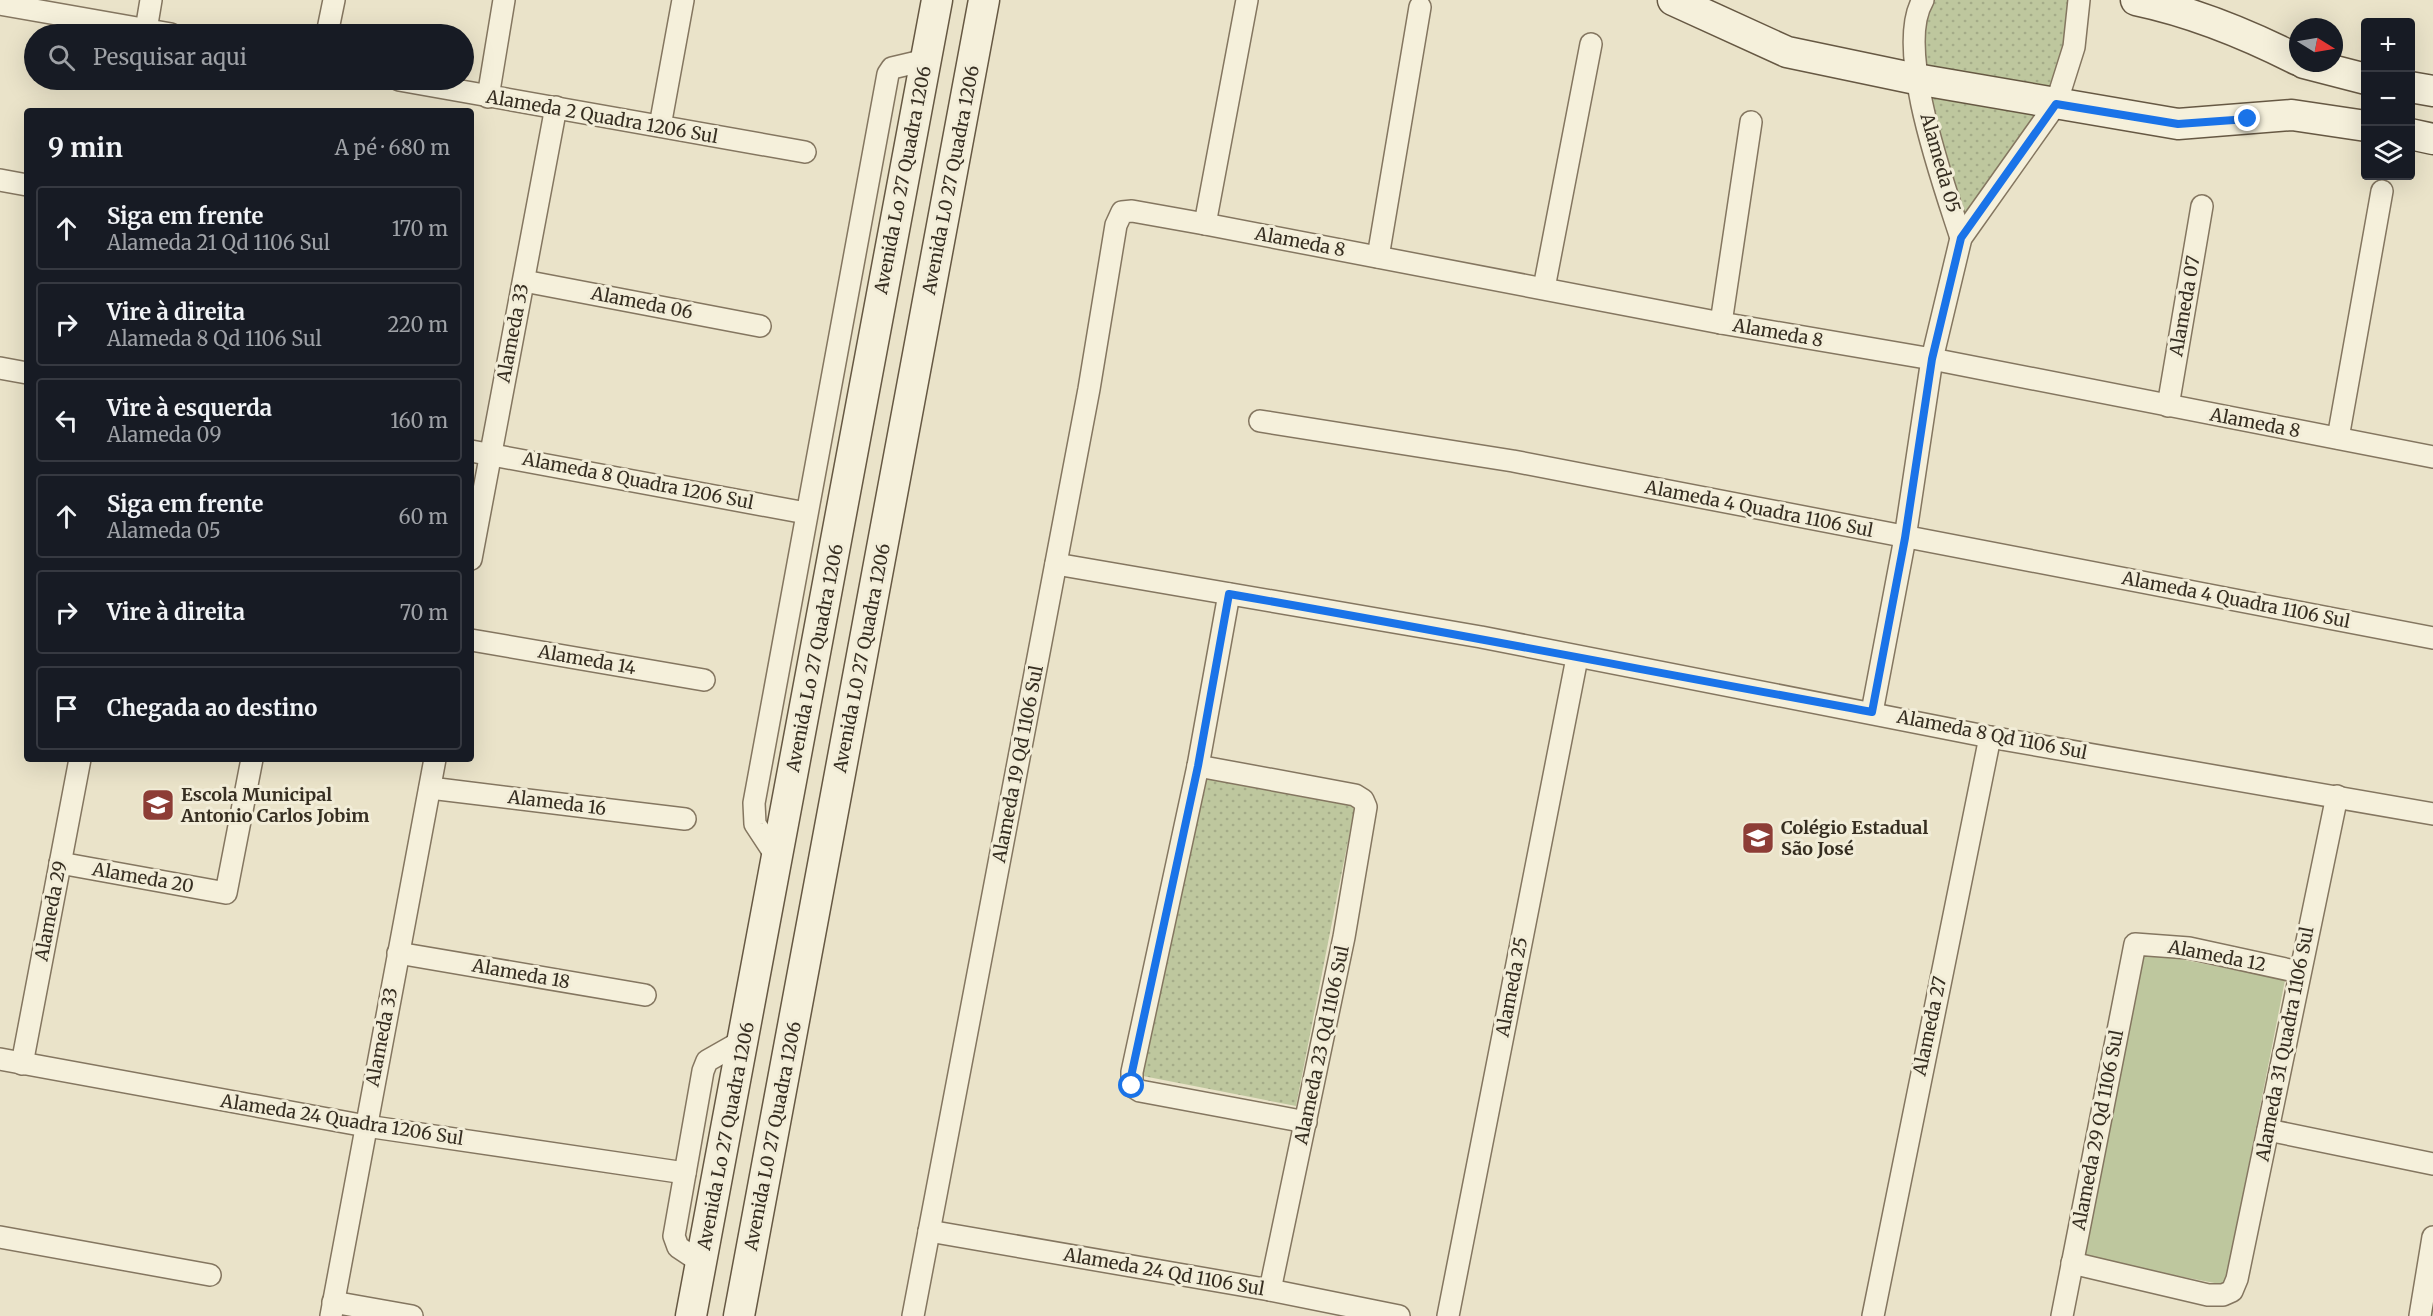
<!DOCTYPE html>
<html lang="pt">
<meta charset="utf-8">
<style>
body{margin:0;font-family:Merriweather,serif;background:#20242c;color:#f1f3f6}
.controls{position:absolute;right:18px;top:18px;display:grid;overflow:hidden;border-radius:6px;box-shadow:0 6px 24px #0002}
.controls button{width:54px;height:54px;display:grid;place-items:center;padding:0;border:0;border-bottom:2px solid #363941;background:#171b24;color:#f1f3f6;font:30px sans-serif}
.compass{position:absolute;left:2289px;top:18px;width:54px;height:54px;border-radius:50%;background:#171b24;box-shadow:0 6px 24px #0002;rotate:101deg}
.stop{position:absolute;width:18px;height:18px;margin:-14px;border:4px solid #1a73e8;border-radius:50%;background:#fff}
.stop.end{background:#1a73e8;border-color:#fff;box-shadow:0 2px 6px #0008}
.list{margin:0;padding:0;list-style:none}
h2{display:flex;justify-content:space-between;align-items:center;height:78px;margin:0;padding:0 24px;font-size:26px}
h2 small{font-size:20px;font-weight:400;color:#9ea1a6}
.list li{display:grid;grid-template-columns:39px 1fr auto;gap:18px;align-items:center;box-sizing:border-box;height:84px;margin:0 12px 12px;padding:0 12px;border:2px solid #363941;border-radius:6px}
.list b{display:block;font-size:22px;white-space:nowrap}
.list p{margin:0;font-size:20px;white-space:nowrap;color:#9ea1a6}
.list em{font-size:20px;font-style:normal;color:#9ea1a6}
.icon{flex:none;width:33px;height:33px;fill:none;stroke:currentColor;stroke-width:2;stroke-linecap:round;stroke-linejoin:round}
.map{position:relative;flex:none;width:2433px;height:1316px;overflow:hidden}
.search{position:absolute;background:#171b24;box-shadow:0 6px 24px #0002;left:24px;top:24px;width:450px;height:66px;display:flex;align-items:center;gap:15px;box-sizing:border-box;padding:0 21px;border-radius:33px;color:#9ea1a6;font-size:22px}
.panel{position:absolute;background:#171b24;box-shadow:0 6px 24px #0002;left:24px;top:108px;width:450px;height:654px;border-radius:6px}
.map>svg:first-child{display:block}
.grass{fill:url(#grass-dots)}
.park{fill:#bec79e}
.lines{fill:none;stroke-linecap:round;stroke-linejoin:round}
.street-casing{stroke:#847660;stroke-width:24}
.secondary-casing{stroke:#665843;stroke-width:33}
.street{stroke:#f5f0db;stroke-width:21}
.secondary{stroke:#f5f0db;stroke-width:30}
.route{stroke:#1a73e8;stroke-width:8}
.labels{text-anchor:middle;stroke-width:6;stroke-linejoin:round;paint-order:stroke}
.street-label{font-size:18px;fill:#362e21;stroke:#f2edd8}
.poi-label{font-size:18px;font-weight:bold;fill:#362e21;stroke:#f2edd8;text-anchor:start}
</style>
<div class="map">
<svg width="2433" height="1316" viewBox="0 0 2433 1316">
<defs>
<pattern id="grass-dots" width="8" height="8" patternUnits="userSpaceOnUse" patternTransform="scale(1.5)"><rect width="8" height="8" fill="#bec79e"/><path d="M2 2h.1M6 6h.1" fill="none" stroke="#a4ab88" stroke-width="1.8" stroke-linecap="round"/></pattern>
</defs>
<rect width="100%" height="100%" fill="#eae3c9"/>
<!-- grass -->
<g class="grass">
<polygon points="1927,0 2070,0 2067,73 1961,238 1916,79"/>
<polygon points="1203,775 1355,805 1296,1106 1143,1076"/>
</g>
<!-- park -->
<polygon class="park" points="2140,951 2285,980 2225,1285 2079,1257"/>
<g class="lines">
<!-- street casing -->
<g class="street-casing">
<g id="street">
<path d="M1923 0C1894 48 1944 185 1961 238"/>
<polyline points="0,4 171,34"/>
<polyline points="146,30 151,0"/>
<polyline points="327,34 334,0"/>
<polyline points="399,80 805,152"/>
<polyline points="488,97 504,0"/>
<polyline points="660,126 683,0"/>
<polyline points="0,180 27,185"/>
<polyline points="1205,224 1247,0"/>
<polyline points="1378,257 1420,7"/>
<polyline points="524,281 760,326"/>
<polyline points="1544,288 1591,44"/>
<polyline points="1721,323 1751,122"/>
<polyline points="0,368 27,373"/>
<polyline points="2168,406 2202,206"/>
<polyline points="1260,421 1513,461 2433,638"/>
<polyline points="2338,438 2382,191"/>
<polyline points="471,451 806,513"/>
<polyline points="471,559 556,107"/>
<polyline points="1056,564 1481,637 1990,737 2433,814"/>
<polyline points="1229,594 1198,766 1132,1072 1132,1086 1140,1091 1306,1122"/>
<polyline points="471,640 704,680"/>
<polyline points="1872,712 1905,538 1932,359 1961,238 2056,104 2074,47 2079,0"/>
<polyline points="1198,766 1355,795 1363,800 1366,807 1344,937 1270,1290"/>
<polyline points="430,788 685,819"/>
<polyline points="778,859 755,824 754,803 888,74 892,68 926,60"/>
<polyline points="60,863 226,893 252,759"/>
<polyline points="398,953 645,995"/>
<polyline points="0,1059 366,1126 685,1173"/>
<polyline points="22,1064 80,759"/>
<polyline points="2268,1130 2433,1164"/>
<polyline points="929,1231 1270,1290 1399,1316"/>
<polyline points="0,1237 210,1275"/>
<polyline points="702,1263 678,1247 674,1236 703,1071 707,1061 744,1040"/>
<polyline points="2072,1263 2208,1295 2223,1295 2232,1291 2237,1279 2337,796"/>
<polyline points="333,1302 412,1316"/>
<polyline points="331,1316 435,759"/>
<polyline points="913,1316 1089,389 1116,225 1122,212 1132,211 1205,224 1721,323 1932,359 2433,457"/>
<polyline points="1448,1316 1577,658"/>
<polyline points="1873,1316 1990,737"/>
<polyline points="2062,1316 2135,944 2189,948 2299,972"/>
<polyline points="2420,1316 2433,1237"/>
</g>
</g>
<!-- secondary casing -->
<g class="secondary-casing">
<g id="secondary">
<polyline points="1673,0 1787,52 1916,79 2178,124 2292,115 2366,126"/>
<path d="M2136 0C2193 12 2247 34 2298 60"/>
<polyline points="2304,63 2366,79"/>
<polyline points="2410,87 2433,91"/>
<polyline points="2410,134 2433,139"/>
<polyline points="691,1316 937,0"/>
<polyline points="739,1316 984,0"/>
</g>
</g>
<!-- street -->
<use href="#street" class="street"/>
<!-- secondary -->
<use href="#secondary" class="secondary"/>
</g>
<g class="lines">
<!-- route -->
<path class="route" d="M1132 1086V1072L1198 766 1229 594C1444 631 1658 673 1872 712L1905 538 1932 359 1961 238 2056 104 2178 124 2248 119"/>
</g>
<!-- icons -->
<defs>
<g id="school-square" transform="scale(1.725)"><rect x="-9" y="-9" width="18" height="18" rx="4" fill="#8d3d36" stroke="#f2edd8"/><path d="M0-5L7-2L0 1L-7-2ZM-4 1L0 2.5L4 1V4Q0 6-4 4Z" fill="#fff"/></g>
</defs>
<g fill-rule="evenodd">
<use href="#school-square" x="158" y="805"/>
<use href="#school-square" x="1758" y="838"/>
</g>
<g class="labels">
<!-- street labels -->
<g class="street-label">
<text transform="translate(602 117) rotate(10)" y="6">Alameda 2 Quadra 1206 Sul</text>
<text transform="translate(1940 163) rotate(74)" y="6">Alameda 05</text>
<text transform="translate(903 180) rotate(-79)" y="6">Avenida Lo 27 Quadra 1206</text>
<text transform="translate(951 180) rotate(-79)" y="6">Avenida L0 27 Quadra 1206</text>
<text transform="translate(1300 242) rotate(11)" y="6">Alameda 8</text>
<text transform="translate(642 303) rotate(11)" y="6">Alameda 06</text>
<text transform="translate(2185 306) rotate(-80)" y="6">Alameda 07</text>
<text transform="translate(513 333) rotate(-79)" y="6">Alameda 33</text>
<text transform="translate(1778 333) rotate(10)" y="6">Alameda 8</text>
<text transform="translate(2255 423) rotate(11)" y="6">Alameda 8</text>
<text transform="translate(638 481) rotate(11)" y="6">Alameda 8 Quadra 1206 Sul</text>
<text transform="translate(1759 509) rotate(11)" y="6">Alameda 4 Quadra 1106 Sul</text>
<text transform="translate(2236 600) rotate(11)" y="6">Alameda 4 Quadra 1106 Sul</text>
<text transform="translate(815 658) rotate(-79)" y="6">Avenida Lo 27 Quadra 1206</text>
<text transform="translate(862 658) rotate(-79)" y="6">Avenida L0 27 Quadra 1206</text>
<text transform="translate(587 660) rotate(10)" y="6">Alameda 14</text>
<text transform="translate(1992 735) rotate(11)" y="6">Alameda 8 Qd 1106 Sul</text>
<text transform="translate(1018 764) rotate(-79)" y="6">Alameda 19 Qd 1106 Sul</text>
<text transform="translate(557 803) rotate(7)" y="6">Alameda 16</text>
<text transform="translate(143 878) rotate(10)" y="6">Alameda 20</text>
<text transform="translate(51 911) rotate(-79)" y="6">Alameda 29</text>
<text transform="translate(2217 956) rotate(11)" y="6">Alameda 12</text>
<text transform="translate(521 974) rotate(10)" y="6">Alameda 18</text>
<text transform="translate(1512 987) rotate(-79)" y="6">Alameda 25</text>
<text transform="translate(1930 1026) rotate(-78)" y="6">Alameda 27</text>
<text transform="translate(382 1037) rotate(-79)" y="6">Alameda 33</text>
<text transform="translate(2285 1044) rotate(-79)" y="6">Alameda 31 Quadra 1106 Sul</text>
<text transform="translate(1322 1045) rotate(-78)" y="6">Alameda 23 Qd 1106 Sul</text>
<text transform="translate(342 1120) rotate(9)" y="6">Alameda 24 Quadra 1206 Sul</text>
<text transform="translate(2098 1130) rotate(-79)" y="6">Alameda 29 Qd 1106 Sul</text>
<text transform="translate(726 1136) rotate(-79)" y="6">Avenida Lo 27 Quadra 1206</text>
<text transform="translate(773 1136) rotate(-79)" y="6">Avenida L0 27 Quadra 1206</text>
<text transform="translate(1164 1272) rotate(10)" y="6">Alameda 24 Qd 1106 Sul</text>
</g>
<!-- poi labels -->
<g class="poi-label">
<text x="181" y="801">Escola Municipal<tspan x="181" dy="21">Antonio Carlos Jobim</tspan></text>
<text x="1781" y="834">Colégio Estadual<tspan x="1781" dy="21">São José</tspan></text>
</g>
</g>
</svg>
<div class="controls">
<button>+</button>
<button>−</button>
<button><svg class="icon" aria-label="layers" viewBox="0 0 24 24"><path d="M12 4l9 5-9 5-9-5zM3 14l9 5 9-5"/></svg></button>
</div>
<svg class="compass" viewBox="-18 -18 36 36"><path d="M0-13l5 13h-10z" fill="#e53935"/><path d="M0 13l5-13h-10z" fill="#9ea1a6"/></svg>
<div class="stop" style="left:1132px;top:1086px"></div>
<div class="stop end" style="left:2248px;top:119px"></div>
<div class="search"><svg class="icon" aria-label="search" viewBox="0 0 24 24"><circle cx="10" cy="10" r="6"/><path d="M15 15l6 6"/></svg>Pesquisar aqui</div>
<section class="panel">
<h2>9 min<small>A pé · 680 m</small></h2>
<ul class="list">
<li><svg class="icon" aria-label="ahead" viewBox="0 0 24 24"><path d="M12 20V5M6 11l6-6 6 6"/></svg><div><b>Siga em frente</b><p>Alameda 21 Qd 1106 Sul</p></div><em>170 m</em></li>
<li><svg class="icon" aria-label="right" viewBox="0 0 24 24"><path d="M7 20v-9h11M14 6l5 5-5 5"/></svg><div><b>Vire à direita</b><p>Alameda 8 Qd 1106 Sul</p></div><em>220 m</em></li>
<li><svg class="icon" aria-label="left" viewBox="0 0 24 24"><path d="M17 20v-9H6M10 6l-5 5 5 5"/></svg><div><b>Vire à esquerda</b><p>Alameda 09</p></div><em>160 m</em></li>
<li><svg class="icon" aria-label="ahead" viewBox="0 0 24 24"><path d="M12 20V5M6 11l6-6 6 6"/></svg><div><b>Siga em frente</b><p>Alameda 05</p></div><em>60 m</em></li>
<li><svg class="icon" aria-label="right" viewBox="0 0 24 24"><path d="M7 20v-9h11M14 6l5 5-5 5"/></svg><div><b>Vire à direita</b></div><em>70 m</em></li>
<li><svg class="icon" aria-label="arrive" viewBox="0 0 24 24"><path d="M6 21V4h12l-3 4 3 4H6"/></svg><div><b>Chegada ao destino</b></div></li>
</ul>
</section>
</div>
